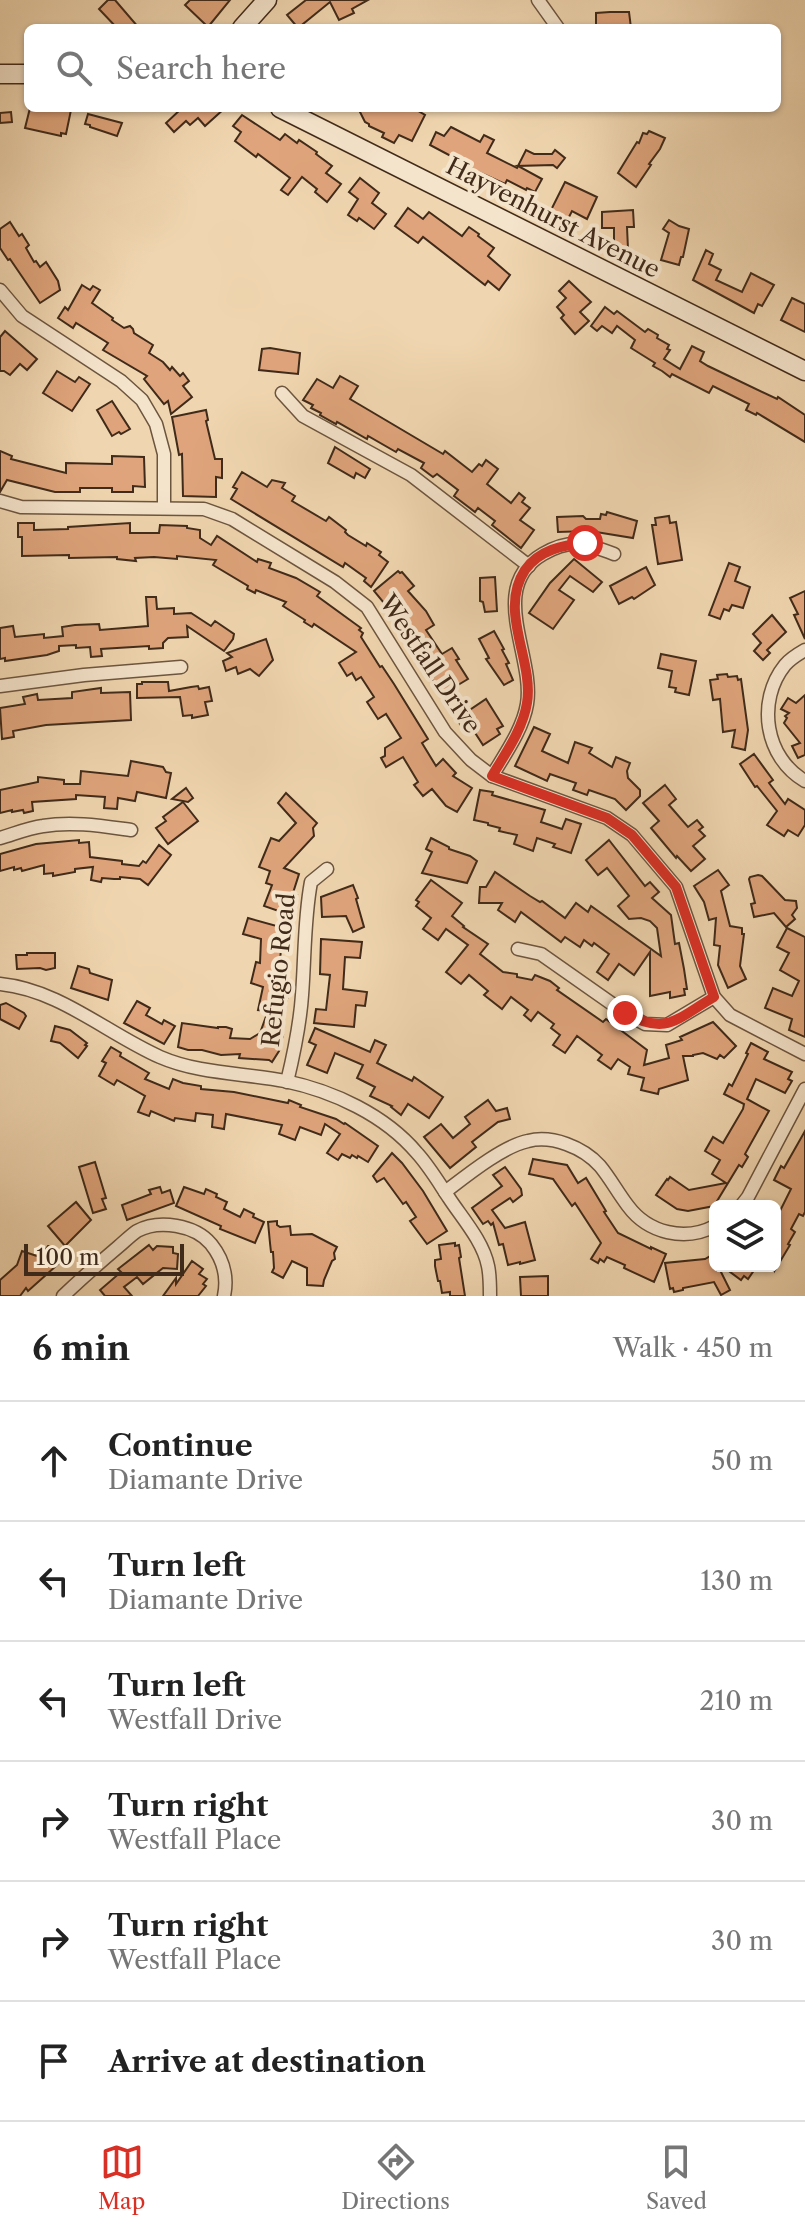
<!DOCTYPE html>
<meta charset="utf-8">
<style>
body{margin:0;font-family:"Libre Caslon Text",serif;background:#f6f6f6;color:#222}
.controls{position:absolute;right:24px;bottom:24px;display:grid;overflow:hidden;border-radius:12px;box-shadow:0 2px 6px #0004}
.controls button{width:72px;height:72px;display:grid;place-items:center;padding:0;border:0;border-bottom:2px solid #e0e0e0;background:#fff;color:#222;font:40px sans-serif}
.scale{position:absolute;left:24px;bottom:20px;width:160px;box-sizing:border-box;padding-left:8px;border:4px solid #402a19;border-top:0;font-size:22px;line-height:28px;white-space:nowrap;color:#402a19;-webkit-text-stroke:6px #f5e4cc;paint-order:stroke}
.stop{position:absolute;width:24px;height:24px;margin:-18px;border:6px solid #d93025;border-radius:50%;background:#fff}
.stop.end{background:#d93025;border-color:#fff;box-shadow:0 2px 8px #0008}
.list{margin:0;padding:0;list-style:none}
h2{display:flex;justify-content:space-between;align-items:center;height:104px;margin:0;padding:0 32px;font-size:34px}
h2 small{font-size:26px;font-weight:400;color:#767676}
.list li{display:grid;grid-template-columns:52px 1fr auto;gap:24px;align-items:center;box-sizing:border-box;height:120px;padding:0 32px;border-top:2px solid #e0e0e0}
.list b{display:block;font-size:30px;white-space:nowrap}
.list p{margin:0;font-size:26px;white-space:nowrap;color:#767676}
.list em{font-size:26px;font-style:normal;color:#767676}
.icon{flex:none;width:44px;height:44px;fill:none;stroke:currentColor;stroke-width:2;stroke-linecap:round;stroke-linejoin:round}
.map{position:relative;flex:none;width:805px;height:1296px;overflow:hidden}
.search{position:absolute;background:#fff;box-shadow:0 2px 6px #0004;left:24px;right:24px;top:24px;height:88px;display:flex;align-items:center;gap:20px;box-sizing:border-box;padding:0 28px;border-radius:12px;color:#767676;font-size:30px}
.sheet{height:824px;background:#fff}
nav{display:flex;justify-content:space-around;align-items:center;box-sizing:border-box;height:112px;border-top:2px solid #e0e0e0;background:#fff;font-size:22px;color:#767676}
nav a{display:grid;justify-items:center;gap:4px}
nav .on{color:#d93025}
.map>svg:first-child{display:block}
.building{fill:#dfa47b;stroke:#402a19;stroke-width:2}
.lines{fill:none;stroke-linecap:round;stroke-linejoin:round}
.minor-casing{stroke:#6c553f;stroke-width:15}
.secondary-casing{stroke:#402a19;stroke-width:21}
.minor{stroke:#f5e4cc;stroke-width:12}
.secondary{stroke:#f5e4cc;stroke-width:18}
.route{stroke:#d93025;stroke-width:10}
.labels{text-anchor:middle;stroke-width:8;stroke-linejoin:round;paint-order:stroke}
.street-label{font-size:24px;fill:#402a19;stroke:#f5e4cc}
</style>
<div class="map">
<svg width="805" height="1296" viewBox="0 0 805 1296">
<rect width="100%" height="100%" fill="#f0d6b0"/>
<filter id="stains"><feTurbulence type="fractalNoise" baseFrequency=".0025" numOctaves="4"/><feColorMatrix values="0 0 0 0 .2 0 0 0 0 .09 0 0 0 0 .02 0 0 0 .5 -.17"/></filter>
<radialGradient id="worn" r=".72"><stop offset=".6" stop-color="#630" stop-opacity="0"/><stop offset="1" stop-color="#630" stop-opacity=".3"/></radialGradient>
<!-- building -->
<g class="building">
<polygon points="108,0 115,0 139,28 117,28 99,9"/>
<polygon points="190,0 230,0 208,27 185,5"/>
<polygon points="306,0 368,0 352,9 354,13 339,20 330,2 298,28 287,15"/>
<polygon points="610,12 629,12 631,28 596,28 596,13"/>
<polygon points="30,108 71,110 66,134 61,133 61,136 25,128"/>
<polygon points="182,108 225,108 205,126 198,118 190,125 186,121 174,132 166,123"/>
<polygon points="358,108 413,108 425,115 412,141 399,135 394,143 382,137 384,133 369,126 369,124 365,122"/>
<polygon points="11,112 12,122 0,123 0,113"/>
<polygon points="88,114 122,123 117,136 90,127 90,125 85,124"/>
<polygon points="242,115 280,140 285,134 297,143 299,140 317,152 316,154 332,166 326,173 341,184 327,202 315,192 317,189 302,177 288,195 281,190 290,178 258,154 256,157 235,141 241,132 233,126"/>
<polygon points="451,127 480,142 484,135 494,140 487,153 517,168 526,150 534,154 552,154 555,150 565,158 557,168 553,165 518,166 542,179 535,192 527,188 526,190 507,180 505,184 479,172 478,174 467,168 468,165 430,145 436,132 444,136"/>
<polygon points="649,131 665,138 660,149 649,164 651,165 636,187 618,173 637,142 639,143 643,133 647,134"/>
<polygon points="360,178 379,193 372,203 386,214 374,229 359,218 357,221 348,215 358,199 349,192"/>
<polygon points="565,182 597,197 587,219 572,211 568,219 551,210"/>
<polygon points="408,208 423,219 429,212 462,236 469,227 479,234 478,236 494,248 488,256 510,275 499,290 488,281 485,285 423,237 418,243 395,226"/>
<polygon points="633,210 634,227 627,227 628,249 614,249 614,228 602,228 602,212"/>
<polygon points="669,220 679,226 689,229 683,257 681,257 679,265 661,260 669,233 663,229"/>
<polygon points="10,222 19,236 22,234 29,245 26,248 34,262 36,261 40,267 46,262 58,281 60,290 40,303 10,259 8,260 0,248 0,229"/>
<polygon points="706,250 713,254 709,264 721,270 716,280 742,292 751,273 774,285 762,306 758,304 754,313 693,280"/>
<polygon points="569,281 591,302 580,312 589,321 575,334 561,318 564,315 557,307 566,298 559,291"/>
<polygon points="82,285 90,290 93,286 100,290 92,303 113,318 112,320 124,328 130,326 133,329 134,333 153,345 149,353 163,362 170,370 172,367 180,376 183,373 189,381 183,386 192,397 171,414 168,401 164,404 144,379 147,376 103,350 108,343 76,323 73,328 58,318 65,307 68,310"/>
<polygon points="792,298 805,304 805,332 781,320"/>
<polygon points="605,307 614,314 617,311 645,332 648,329 658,335 657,338 669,345 667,349 670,350 664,359 680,369 692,346 704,352 700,361 708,366 777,399 778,397 805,415 805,442 757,413 756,415 746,410 749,404 713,386 709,393 672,374 670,377 662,371 653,366 655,363 631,348 635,340 617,326 612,333 602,326 597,331 591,326"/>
<polygon points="5,331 37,359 27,370 20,364 10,375 4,371 0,371 0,337"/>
<polygon points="270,348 300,353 298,374 259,370 262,349"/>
<polygon points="57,371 75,382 79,377 90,384 72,411 43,393"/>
<polygon points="340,376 358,386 350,399 443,454 445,451 472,472 479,464 482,466 486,460 498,469 487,484 511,503 519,493 525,498 522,502 530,508 520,520 534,530 521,548 492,525 495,521 478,508 475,512 454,496 458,490 437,474 433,477 421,468 424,463 398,449 396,452 368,436 367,439 337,422 336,424 320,415 321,413 311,408 313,405 303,400 317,379 333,388"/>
<polygon points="112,401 130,429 121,434 119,432 112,436 97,410"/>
<polygon points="206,410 208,420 206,421 215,459 222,459 222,478 216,477 216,497 183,496 182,454 179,455 172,417"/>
<polygon points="335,447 370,469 365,478 356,473 354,478 328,463"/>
<polygon points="0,451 12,456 11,459 66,473 66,463 112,464 112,456 144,457 145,487 133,486 133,492 112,492 112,488 80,488 80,492 55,492 7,480 0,492"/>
<polygon points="242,472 267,487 272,480 285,483 282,488 295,496 292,501 326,521 329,517 346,530 345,532 348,535 366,546 367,543 381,552 379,555 388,562 371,587 364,581 366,578 345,563 343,567 231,499 237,489 233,487"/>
<polygon points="607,512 637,521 633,538 590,531 558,532 557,517 583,516 586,519 600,519 601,514 606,515"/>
<polygon points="669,516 670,523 676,522 682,560 658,564 652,525 656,525 655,518"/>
<polygon points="18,523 34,523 34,530 68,529 68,527 130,523 130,533 159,533 160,525 187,526 187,528 200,530 200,538 211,545 217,536 257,562 258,559 271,563 269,568 296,578 320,592 317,596 361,628 359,630 363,633 361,637 380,667 382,666 394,684 428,739 422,743 436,766 443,759 456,773 453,776 472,788 457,812 446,806 432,789 423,796 414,785 418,782 403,757 386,767 381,758 385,756 385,748 401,738 386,714 378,719 367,702 374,697 361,677 356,680 352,673 347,676 339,663 356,652 314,624 312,627 304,622 305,620 283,606 286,602 256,590 255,593 247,589 248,586 213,565 216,560 177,556 177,559 154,557 135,558 136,561 117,559 117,557 69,558 69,555 22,556 22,537 18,537"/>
<polygon points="574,559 602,582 593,592 570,576 559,590 574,600 553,629 529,613 550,583"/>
<polygon points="729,563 740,567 735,581 750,587 743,608 732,605 729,611 724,609 720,619 709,615"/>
<polygon points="646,567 655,585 634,599 632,597 619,604 610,586"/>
<polygon points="398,571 400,573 402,572 414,586 408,591 426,611 434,625 426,630 442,654 452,648 459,659 456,660 468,679 453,688 468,711 486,699 503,726 497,729 500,734 483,745 470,725 463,729 400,628 403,626 374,591"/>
<polygon points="495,577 497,611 485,612 483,602 480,601 480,578"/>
<polygon points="805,591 805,639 794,615 798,614 790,598"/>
<polygon points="146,597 156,597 157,609 174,608 174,614 191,613 211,626 215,621 234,634 233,639 224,651 187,626 188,637 168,638 163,643 163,648 149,649 149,646 101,649 102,656 91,657 90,647 76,648 76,645 59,646 59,651 47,655 5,661 5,658 0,659 0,628 13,626 15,637 44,634 44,638 63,636 62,627 75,625 99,624 100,630 148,626"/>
<polygon points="772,615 786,632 767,650 770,653 763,660 754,651 761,643 753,634"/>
<polygon points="494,631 504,649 502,650 509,663 506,664 513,680 504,685 486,659 489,658 479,639"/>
<polygon points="266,639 273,660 259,676 250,669 238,674 236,667 226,671 223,661 232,657 227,653"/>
<polygon points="661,654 696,661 689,695 675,692 676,688 669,687 672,671 658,668"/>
<polygon points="727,674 728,677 737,676 738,680 741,679 748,730 745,750 732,747 735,730 723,732 720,699 713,700 710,680 718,679 717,675"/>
<polygon points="142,682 168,682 169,691 191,687 198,686 199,689 209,687 212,701 205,702 208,715 192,718 192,715 183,716 180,697 137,698 137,684 142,684"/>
<polygon points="101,688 101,693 130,692 131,720 46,725 13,731 14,737 2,739 0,708 25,704 23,697 37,694 38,700 72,698 72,692"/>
<polygon points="805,695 805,755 798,758 792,746 800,743 784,723 787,718 785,716 789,713 781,709 788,698 796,703"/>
<polygon points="534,727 550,734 542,751 568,763 575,742 592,748 589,753 612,767 616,757 630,763 627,771 628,778 640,790 640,796 626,810 615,799 589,790 587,795 573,790 576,783 550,774 547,781 515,766"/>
<polygon points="754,754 773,780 769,783 785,804 788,799 805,810 805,825 798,836 788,830 784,836 767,825 777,811 757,786 755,787 740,764"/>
<polygon points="131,761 163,767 166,772 171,773 166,798 137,792 135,801 118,798 117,809 104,808 105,797 76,795 76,799 32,802 33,811 24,813 23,810 12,812 12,810 0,813 0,790 38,782 38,777 64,780 64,784 80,784 81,771 128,776"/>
<polygon points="665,785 676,799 669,805 688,827 697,820 703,827 699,830 705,836 693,846 705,859 691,871 677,856 676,858 651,828 659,821 643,803"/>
<polygon points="186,788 193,798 188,802 172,799"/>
<polygon points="480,790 493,792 492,795 545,810 541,822 562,829 566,819 581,824 571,853 553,847 555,844 537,838 533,851 514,844 517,835 499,831 500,828 488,825 488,823 474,820"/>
<polygon points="286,793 317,823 313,828 314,836 284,868 299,874 293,893 297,895 290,915 264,906 272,885 266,883 270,871 259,867 271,838 279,841 296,823 278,803"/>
<polygon points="183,802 198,821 168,844 156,828 166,821 163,817"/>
<polygon points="431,838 449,847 449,849 470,856 477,861 467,883 422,873 432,852 426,849"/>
<polygon points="79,840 79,843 89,842 90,857 122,861 122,864 139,866 143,861 146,863 159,845 171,855 148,885 140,879 120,877 120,879 114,879 102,878 101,882 91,880 93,867 75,869 75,872 53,876 53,873 44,874 44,865 22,871 21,868 14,870 14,867 0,871 0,854 36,844"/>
<polygon points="609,840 645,886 650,882 659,892 652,898 671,915 675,944 679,943 684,969 687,989 684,989 685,995 670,998 670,992 650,996 650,952 634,975 619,964 608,980 597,972 609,954 594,943 592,946 584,940 580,947 565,937 561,942 521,912 515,922 498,910 502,903 479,903 480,887 486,887 495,872 530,896 540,902 542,901 565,918 576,903 588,912 591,906 661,956 657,928 650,921 641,918 629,919 618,906 629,896 607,868 598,875 586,860"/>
<polygon points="718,870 729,885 721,891 730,926 742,928 742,934 744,934 740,966 746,979 728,988 718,965 720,946 714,945 716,918 709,920 704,902 694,886"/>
<polygon points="758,875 762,876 785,900 796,901 797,908 792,915 795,919 786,927 774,913 754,917 751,904 755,903 749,879 750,877"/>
<polygon points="431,880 462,903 452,916 464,926 463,927 488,944 480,954 503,972 517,974 517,977 532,980 535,975 550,981 559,988 557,990 603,1022 606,1019 647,1050 644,1065 669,1058 666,1045 682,1040 680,1037 713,1022 736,1046 724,1058 720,1055 717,1059 703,1053 693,1055 693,1056 683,1056 688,1080 659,1089 658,1094 641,1090 644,1078 628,1074 630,1067 618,1059 611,1069 598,1060 602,1055 577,1036 565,1053 553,1045 560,1035 551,1028 554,1024 538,1012 531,1021 524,1015 528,1010 511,997 502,1009 484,995 488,991 469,975 461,984 446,972 468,945 446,929 438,940 423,929 431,918 416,906 419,902 416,900"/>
<polygon points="353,885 358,898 356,899 364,927 353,932 346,916 322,917 321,897"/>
<polygon points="248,918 291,930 290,938 282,937 279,973 285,974 281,995 288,996 278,1027 282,1028 280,1034 283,1035 279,1051 272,1062 269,1060 239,1058 240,1054 221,1055 202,1050 188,1050 178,1047 182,1023 218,1028 218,1027 226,1027 232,1029 230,1038 250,1039 260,1033 268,1011 258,1010 263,987 251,983 256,962 260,963 261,939 243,934"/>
<polygon points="787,928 805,937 805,1037 789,1030 792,1019 765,1008 773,988 792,996 799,981 780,970 789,953 777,947"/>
<polygon points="321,939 362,942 360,958 345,957 343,989 367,992 365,1006 356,1005 354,1027 314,1023 316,1009 326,1010 330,975 320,974"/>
<polygon points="27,953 55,953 55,968 46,970 40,968 17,969 16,955 27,955"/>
<polygon points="78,966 89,969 90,973 112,980 108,1000 71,988"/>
<polygon points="137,1001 150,1008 146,1015 162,1024 164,1020 175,1026 164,1044 124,1023"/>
<polygon points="6,1003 24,1013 26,1016 19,1029 0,1019 0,1005"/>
<polygon points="55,1026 70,1030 87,1043 85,1045 87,1046 78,1058 60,1043 51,1041"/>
<polygon points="315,1028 370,1052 375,1040 386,1045 377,1063 412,1081 414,1077 443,1097 429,1118 408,1104 401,1115 391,1107 392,1106 370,1096 375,1087 357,1078 363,1065 335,1053 327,1073 307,1065 316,1045 309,1042"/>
<polygon points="751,1043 768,1052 764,1059 792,1072 788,1079 792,1081 785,1093 756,1079 747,1099 769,1111 745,1154 748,1157 742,1167 739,1165 714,1206 688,1211 677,1209 656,1195 667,1179 668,1180 670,1177 689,1190 726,1183 712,1174 720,1160 705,1151 713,1137 723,1143 743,1109 744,1104 724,1094 729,1084 732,1086 748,1054 746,1053"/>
<polygon points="111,1047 121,1053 120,1056 149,1073 145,1079 169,1089 173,1079 183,1083 201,1086 201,1089 234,1092 288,1103 289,1100 301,1105 300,1107 336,1119 344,1124 345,1123 378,1146 368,1162 358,1156 357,1158 352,1155 350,1158 342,1154 338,1160 327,1153 340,1134 325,1124 321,1135 300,1127 295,1140 279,1134 282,1125 226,1114 224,1129 212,1127 213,1115 196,1113 195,1121 175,1118 174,1121 151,1111 149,1116 138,1112 145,1096 117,1080 114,1085 99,1076 106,1063 102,1061"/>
<polygon points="488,1100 496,1111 507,1108 510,1119 498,1122 472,1142 476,1147 450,1168 424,1137 441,1124 453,1138 470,1124 465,1117"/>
<polygon points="805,1131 805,1212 803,1216 799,1214 791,1229 795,1232 788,1244 790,1245 775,1270 775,1211 779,1213 791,1189 774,1180 781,1166 784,1168"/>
<polygon points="392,1153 402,1163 423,1191 447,1231 427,1244 410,1221 416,1217 406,1202 403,1204 384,1178 377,1182 373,1176"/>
<polygon points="533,1159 567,1165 578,1183 586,1178 606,1211 604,1212 618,1233 651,1249 651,1247 666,1254 654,1282 624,1268 625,1265 607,1257 604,1262 600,1259 598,1263 591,1259 601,1243 575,1203 572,1206 553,1179 529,1174"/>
<polygon points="95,1162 106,1198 102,1199 106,1209 93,1213 79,1167"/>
<polygon points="505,1167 521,1189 522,1195 513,1202 510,1198 492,1210 505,1228 525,1222 535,1260 520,1264 520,1262 508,1265 503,1244 499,1245 493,1223 491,1225 488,1221 483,1224 472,1208 502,1186 493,1175"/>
<polygon points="160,1187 162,1193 170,1190 174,1203 127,1220 122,1205 151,1194 149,1190"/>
<polygon points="184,1187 204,1194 206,1189 217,1194 216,1197 227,1202 224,1209 240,1217 244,1209 254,1214 253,1217 264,1222 255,1243 220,1229 221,1226 176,1206"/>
<polygon points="76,1202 91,1220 65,1246 48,1226"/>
<polygon points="277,1221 277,1225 280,1227 290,1226 291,1235 312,1234 337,1247 334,1253 335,1259 332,1261 324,1280 323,1286 307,1285 307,1268 292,1261 283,1278 272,1272 274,1268 273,1252 271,1252 270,1243 268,1222"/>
<polygon points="455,1243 455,1246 459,1245 461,1257 459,1258 465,1296 450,1296 450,1292 442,1293 440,1281 438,1281 435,1266 435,1260 441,1259 439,1245"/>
<polygon points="149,1245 153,1250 157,1246 173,1247 173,1253 178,1254 177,1269 163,1268 143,1284 137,1277 124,1287 132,1296 105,1296 100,1290 121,1272 118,1269"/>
<polygon points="48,1246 55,1247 65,1258 28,1291 26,1288 20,1296 0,1296 0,1280 17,1265 22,1251 40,1257"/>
<polygon points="712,1255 715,1266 718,1266 730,1290 721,1295 714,1282 683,1288 683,1290 674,1292 673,1288 670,1289 665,1263 705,1259"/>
<polygon points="192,1261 203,1269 199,1274 207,1279 203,1284 206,1286 198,1296 163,1296 176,1278 176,1284"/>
<polygon points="722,1266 757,1266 748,1279 744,1276 741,1280"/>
<polygon points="548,1276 548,1296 521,1296 520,1277"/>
</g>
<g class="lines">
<!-- minor casing -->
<g class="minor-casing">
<g id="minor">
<polyline points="538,0 558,28"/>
<polyline points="0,290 22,316 121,381 142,400 156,424 164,454 164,507"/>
<polyline points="282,393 303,416 411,475 529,566"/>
<polyline points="0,501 21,507 204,509 232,519 335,582 367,607 445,732 471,760 492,776 607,818 632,835 676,887 714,997 730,1015 805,1054"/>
<path d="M805 650C798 654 790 659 785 665 756 701 765 758 805 781"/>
<polyline points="0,686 84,675 181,667"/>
<path d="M492 776C505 754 523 729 527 704 535 656 486 587 543 554 571 538 586 543 614 554"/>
<path d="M0 838C14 834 28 828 43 826 72 821 102 826 131 830"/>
<polyline points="518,949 541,954 625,1013 645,1024 667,1025 714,997"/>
<path d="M0 984C60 990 106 1033 160 1057 199 1074 244 1073 285 1081 333 1091 385 1115 417 1153 429 1166 439 1183 449 1198 462 1218 483 1241 488 1266 490 1275 490 1286 490 1296"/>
<path d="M287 1082C294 1053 300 1025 302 995 305 957 304 919 311 882L327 869"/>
<path d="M445 1192C466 1176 503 1146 528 1141 552 1135 583 1147 600 1166 610 1178 618 1193 628 1206 648 1233 685 1242 715 1226"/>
<polyline points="741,1206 748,1197 805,1089"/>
<path d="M63 1296C81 1279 99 1263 118 1247 124 1242 131 1235 137 1231 159 1219 195 1225 211 1244 223 1259 228 1277 224 1296"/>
</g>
</g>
<!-- secondary casing -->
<g class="secondary-casing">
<g id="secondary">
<polyline points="242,28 267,0"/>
<polyline points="0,74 28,74"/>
<polyline points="280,108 805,371"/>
</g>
</g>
<!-- minor -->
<use href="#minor" class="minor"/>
<!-- secondary -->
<use href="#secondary" class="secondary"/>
</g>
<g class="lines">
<!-- route -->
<path class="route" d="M585 543C563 545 539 550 525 570 498 611 534 660 527 703 523 729 505 754 492 776L607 818 632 835 676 887 714 997C676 1019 667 1036 625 1013"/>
</g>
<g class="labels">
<!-- street labels -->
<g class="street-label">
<text transform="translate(553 218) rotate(27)" y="8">Hayvenhurst Avenue</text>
<text transform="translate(430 664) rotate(56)" y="8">Westfall Drive</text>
<text transform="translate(279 970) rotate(-84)" y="8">Refugio Road</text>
</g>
</g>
<rect width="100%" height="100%" filter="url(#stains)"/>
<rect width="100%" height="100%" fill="url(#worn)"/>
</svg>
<div class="controls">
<button><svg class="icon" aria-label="layers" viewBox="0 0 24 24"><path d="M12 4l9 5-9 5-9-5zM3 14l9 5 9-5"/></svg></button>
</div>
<div class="scale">100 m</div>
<div class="stop" style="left:585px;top:543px"></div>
<div class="stop end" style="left:625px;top:1013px"></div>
<div class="search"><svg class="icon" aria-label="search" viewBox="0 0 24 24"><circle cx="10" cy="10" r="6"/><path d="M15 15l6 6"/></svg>Search here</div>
</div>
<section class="sheet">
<h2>6 min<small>Walk · 450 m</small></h2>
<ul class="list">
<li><svg class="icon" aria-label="ahead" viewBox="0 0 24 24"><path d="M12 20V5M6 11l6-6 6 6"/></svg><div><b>Continue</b><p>Diamante Drive</p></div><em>50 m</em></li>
<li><svg class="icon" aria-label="left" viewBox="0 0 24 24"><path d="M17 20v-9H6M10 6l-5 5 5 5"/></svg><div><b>Turn left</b><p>Diamante Drive</p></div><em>130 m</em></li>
<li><svg class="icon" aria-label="left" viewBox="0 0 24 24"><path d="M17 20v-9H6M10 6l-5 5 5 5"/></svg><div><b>Turn left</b><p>Westfall Drive</p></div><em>210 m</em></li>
<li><svg class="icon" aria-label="right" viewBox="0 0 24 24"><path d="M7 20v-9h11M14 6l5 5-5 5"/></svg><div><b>Turn right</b><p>Westfall Place</p></div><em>30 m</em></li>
<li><svg class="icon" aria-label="right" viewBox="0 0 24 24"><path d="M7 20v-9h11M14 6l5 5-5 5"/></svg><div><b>Turn right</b><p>Westfall Place</p></div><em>30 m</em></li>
<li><svg class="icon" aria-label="arrive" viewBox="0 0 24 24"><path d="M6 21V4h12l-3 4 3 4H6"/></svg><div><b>Arrive at destination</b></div></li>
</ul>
</section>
<nav>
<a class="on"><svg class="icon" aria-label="map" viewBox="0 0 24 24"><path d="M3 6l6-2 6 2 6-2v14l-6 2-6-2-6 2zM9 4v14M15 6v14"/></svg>Map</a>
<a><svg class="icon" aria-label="directions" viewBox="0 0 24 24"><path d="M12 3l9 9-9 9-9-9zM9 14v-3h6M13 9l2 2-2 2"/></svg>Directions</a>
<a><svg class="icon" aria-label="saved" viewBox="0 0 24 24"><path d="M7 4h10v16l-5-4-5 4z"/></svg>Saved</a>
</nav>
